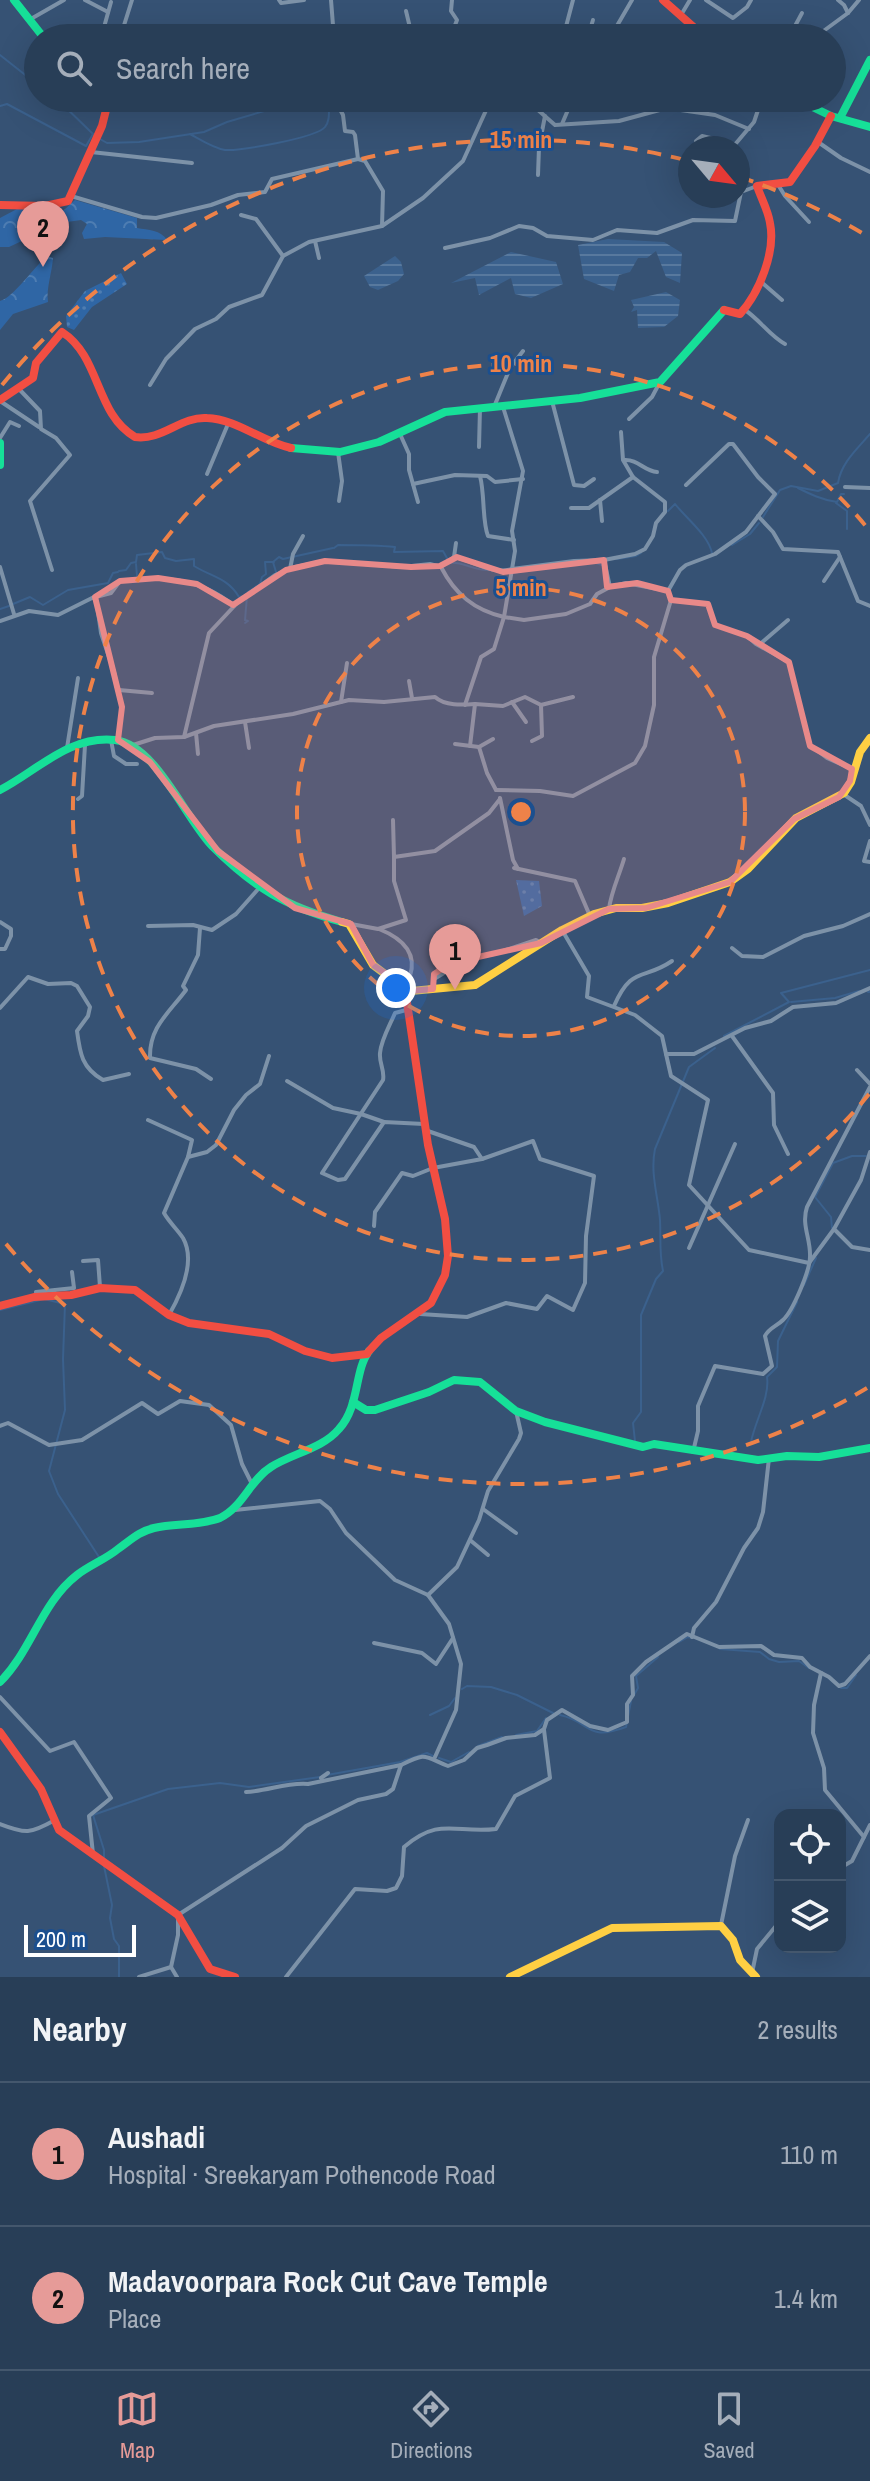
<!DOCTYPE html>
<meta charset="utf-8">
<style>
body{margin:0;font-family:"Archivo Narrow",sans-serif;background:#30455d;color:#f1f3f6}
.controls{position:absolute;right:24px;bottom:24px;display:grid;overflow:hidden;border-radius:16px;box-shadow:0 8px 32px #0002}
.controls button{width:72px;height:72px;display:grid;place-items:center;padding:0;border:0;border-bottom:2px solid #44576d;background:#283e57;color:#f1f3f6;font:40px sans-serif}
.compass{position:absolute;left:678px;top:136px;width:72px;height:72px;border-radius:50%;background:#283e57;box-shadow:0 8px 32px #0002;rotate:119deg}
.scale{position:absolute;left:24px;bottom:20px;width:112px;box-sizing:border-box;padding-left:8px;border:4px solid #fff;border-top:0;font-size:22px;line-height:28px;white-space:nowrap;color:#fff;-webkit-text-stroke:6px #1b4f8f;paint-order:stroke}
.you{position:absolute;left:396px;top:988px;width:28px;height:28px;margin:-20px;border:6px solid #fff;border-radius:50%;background:#1a73e8;box-shadow:0 0 0 12px #1a73e833}
.badge{display:grid;place-items:center;width:52px;height:52px;border-radius:50%;background:#e69b98;color:#111;font-size:26px;font-weight:700}
.pin{position:absolute;translate:-50% -66px;filter:drop-shadow(0 2px 4px #0008)}
.pin::after{content:'';position:absolute;top:42px;width:28px;height:24px;background:inherit;clip-path:polygon(0 0,100% 0,50% 100%)}
.list{margin:0;padding:0;list-style:none}
h2{display:flex;justify-content:space-between;align-items:center;height:104px;margin:0;padding:0 32px;font-size:34px}
h2 small{font-size:26px;font-weight:400;color:#a5aeba}
.list li{display:grid;grid-template-columns:52px 1fr auto;gap:24px;align-items:center;box-sizing:border-box;height:144px;padding:0 32px;border-top:2px solid #44576d}
.list b{display:block;font-size:30px;white-space:nowrap}
.list p{margin:0;font-size:26px;white-space:nowrap;color:#a5aeba}
.list em{font-size:26px;font-style:normal;color:#a5aeba}
.icon{flex:none;width:44px;height:44px;fill:none;stroke:currentColor;stroke-width:2;stroke-linecap:round;stroke-linejoin:round}
.map{position:relative;flex:none;width:870px;height:1977px;overflow:hidden}
.search{position:absolute;background:#283e57;box-shadow:0 8px 32px #0002;left:24px;right:24px;top:24px;height:88px;display:flex;align-items:center;gap:20px;box-sizing:border-box;padding:0 28px;border-radius:44px;color:#a5aeba;font-size:30px}
.sheet{height:392px;background:#283e57}
nav{display:flex;justify-content:space-around;align-items:center;box-sizing:border-box;height:112px;border-top:2px solid #44576d;background:#283e57;font-size:22px;color:#a5aeba}
nav a{display:grid;justify-items:center;gap:4px}
nav .on{color:#e69b98}
.map>svg:first-child{display:block}
.forest{fill:url(#forest-crowns)}
.park{fill:url(#park-dots)}
.water{fill:url(#water-rules)}
.lines{fill:none;stroke-linecap:round;stroke-linejoin:round}
.stream{stroke:#3b618d;stroke-width:2}
.street{stroke:#7d92a8;stroke-width:4}
.fast{stroke:#16e098;stroke-width:8}
.slow{stroke:#ffcf43;stroke-width:8}
.jam{stroke:#f24e42;stroke-width:8}
.marked{fill:#e88989;fill-opacity:0.2;stroke:#e88989;stroke-width:6;stroke-linejoin:round}
.ring{fill:none;stroke:#ee8249;stroke-width:4;stroke-dasharray:14 10}
.centre{fill:#ee8249;stroke:#1b4f8f;stroke-width:4}
.ring-label{font-size:24px;text-anchor:middle;font-weight:bold;fill:#ee8249;stroke:#1b4f8f;stroke-width:6;stroke-linejoin:round;paint-order:stroke}
</style>
<div class="map">
<svg width="870" height="1977" viewBox="0 0 870 1977">
<defs>
<pattern id="forest-crowns" width="20" height="18" patternUnits="userSpaceOnUse" patternTransform="scale(2)"><rect width="20" height="18" fill="#2f66a5"/><path d="M2 6a3 3 0 1 1 6 0M12 15a3 3 0 1 1 6 0" fill="none" stroke="#4e7db2"/></pattern>
<pattern id="park-dots" width="8" height="8" patternUnits="userSpaceOnUse" patternTransform="scale(2)"><rect width="8" height="8" fill="#2f66a5"/><path d="M2 2h.1M6 6h.1" fill="none" stroke="#4e7db2" stroke-width="1.8" stroke-linecap="round"/></pattern>
<pattern id="water-rules" width="6" height="5" patternUnits="userSpaceOnUse" patternTransform="scale(2)"><rect width="6" height="5" fill="#3b618d"/><path d="M0 2.5h6" fill="none" stroke="#58799e"/></pattern>
</defs>
<rect width="100%" height="100%" fill="#365274"/>
<!-- forest -->
<g class="forest">
<path d="M75 200 137 218V228C148 230 161 230 167 240L105 237 84 239 82 233 87 224 81 220 60 223 9 247H0V218L17 209 64 210Z"/>
<path d="M47 256 53 258C52 273 46 288 48 302L13 314 0 330V301C13 298 34 267 47 256Z"/>
</g>
<!-- park -->
<g class="park">
<polygon points="121,273 127,284 92,307 74,330 67,327 66,316 85,291"/>
<polygon points="516,880 539,881 542,906 524,916"/>
</g>
<!-- water -->
<g class="water">
<polygon points="608,239 664,242 682,253 680,283 666,277 656,251 647,258 638,258 630,272 619,275 614,291 584,279 578,245"/>
<polygon points="511,252 556,262 563,284 531,298 515,294 511,278 479,295 475,278 451,283"/>
<polygon points="395,256 401,262 404,274 398,281 378,290 370,287 364,276"/>
<polygon points="666,292 680,300 678,316 664,327 638,328 637,310 631,312 634,307 631,300"/>
</g>
<g class="lines">
<!-- stream -->
<g class="stream">
<polyline points="0,55 38,85"/>
<polyline points="56,98 94,135"/>
<polyline points="0,106 7,104 86,146 93,134"/>
<path d="M100 139 107 143 139 142 204 132 227 122 271 109 287 111 311 104 323 105 329 109C329 116 329 122 325 127 316 138 240 151 225 150 213 148 201 140 190 134"/>
<path d="M798 488C810 494 822 500 837 502L841 494H844"/>
<polyline points="836,503 847,511 847,529"/>
<path d="M668 511 675 504C687 519 708 535 712 553"/>
<path d="M763 517 780 490 791 486 818 491 838 483C841 463 857 449 870 434"/>
<polyline points="732,545 750,534 759,523"/>
<path d="M334 548 338 545C355 545 376 545 395 547L394 552 443 551 448 560"/>
<polyline points="617,559 636,556 641,553"/>
<polyline points="593,562 602,565"/>
<path d="M450 563C462 561 474 571 489 570"/>
<polyline points="136,564 137,576"/>
<polyline points="534,568 546,569 567,564"/>
<path d="M119 571 126 570 131 563 136 562 137 555 162 552 165 558 176 561 194 559V566C212 577 228 578 239 597L244 596"/>
<polyline points="276,572 273,562 279,557 283,559 333,548"/>
<polyline points="499,572 515,573 528,569"/>
<polyline points="248,592 260,584 262,577 266,574 265,562 274,562"/>
<polyline points="13,604 30,597 43,605 68,590 108,583 113,573 118,572"/>
<polyline points="0,609 9,606"/>
<polyline points="245,623 248,621 245,620 247,596"/>
<polyline points="868,992 870,992"/>
<polyline points="791,1002 835,998 859,991"/>
<polyline points="724,1036 789,1002 781,993 870,970"/>
<polyline points="832,1228 831,1217 815,1197 833,1163 852,1156 866,1156"/>
<polyline points="804,1285 816,1258"/>
<polyline points="0,1310 44,1299 65,1304 63,1359 65,1410 49,1471 58,1494 99,1557"/>
<path d="M635 1441 633 1423 641 1412V1315L656 1279 663 1271C659 1252 661 1239 660 1220 658 1196 650 1173 655 1149L689 1067 715 1048"/>
<path d="M751 1442C755 1421 770 1397 767 1377L777 1367 778 1341 797 1302"/>
<polyline points="679,1642 688,1637 692,1638"/>
<polyline points="720,1649 760,1652 769,1659 779,1662 799,1661 809,1668"/>
<polyline points="841,1688 847,1688 856,1675"/>
<polyline points="462,1689 467,1686 491,1687 517,1695 553,1713"/>
<polyline points="634,1695 638,1688 636,1676 658,1657"/>
<polyline points="430,1715 449,1706 455,1698"/>
<path d="M560 1715C592 1722 585 1742 626 1727L631 1701"/>
<polyline points="516,1735 537,1731 546,1718"/>
<polyline points="478,1746 502,1737"/>
<polyline points="439,1758 451,1762 469,1752"/>
<polyline points="327,1775 400,1762 427,1753 433,1756"/>
<polyline points="104,1858 104,1850 93,1815 168,1789 220,1783 249,1787 320,1777"/>
<polyline points="104,1866 112,1905 110,1918 114,1939 119,1946 119,1977"/>
</g>
<!-- street -->
<g class="street">
<polyline points="85,0 108,12"/>
<polyline points="279,0 281,3 304,0"/>
<polyline points="331,0 334,38"/>
<polyline points="452,0 451,11 457,20 452,33"/>
<polyline points="706,0 733,18 747,7 751,0"/>
<polyline points="838,0 844,5 848,13"/>
<polyline points="406,11 412,36"/>
<polyline points="681,15 690,0"/>
<polyline points="29,20 64,0"/>
<polyline points="593,20 589,33 601,38"/>
<polyline points="611,36 632,0"/>
<polyline points="797,36 795,26 802,13"/>
<polyline points="101,38 111,2"/>
<polyline points="120,38 132,0"/>
<polyline points="294,38 295,26"/>
<polyline points="563,38 573,0"/>
<polyline points="796,38 799,35 818,35 848,13 859,0"/>
<polyline points="334,98 343,115 345,131 353,132 355,135 358,159 365,161 383,191 382,226"/>
<polyline points="510,98 530,103 555,125 619,121 667,108 673,98"/>
<polyline points="667,108 715,115 749,129"/>
<polyline points="562,124 573,98"/>
<polyline points="696,141 702,136 719,140 731,148"/>
<polyline points="818,142 841,158 870,172"/>
<polyline points="732,148 754,122 762,98"/>
<polyline points="91,152 192,163"/>
<polyline points="538,175 539,147 545,116"/>
<polyline points="777,183 785,196 809,222"/>
<polyline points="71,196 142,217 156,218 211,205 238,195 265,192 272,179 358,159"/>
<polyline points="241,215 256,219 283,256"/>
<polyline points="315,241 319,258"/>
<polyline points="445,248 490,238 519,226 533,228 547,236 593,240 617,230 657,233 693,220 735,221 741,192 757,186"/>
<polyline points="760,281 782,300"/>
<path d="M745 310C760 320 770 336 785 344"/>
<polyline points="150,385 166,359 195,329 216,319 229,307 262,295 283,256 309,242 382,226 423,198 463,161 488,106 500,98"/>
<polyline points="19,389 40,411 41,429 56,438 70,455 30,501 52,570"/>
<polyline points="0,401 39,427"/>
<polyline points="552,401 574,485 584,486 594,479"/>
<polyline points="494,407 510,368 523,351"/>
<polyline points="503,407 523,471 512,531 515,551 512,569 574,561 604,560 635,554 645,549 653,536 656,523 665,512 665,502 633,477 623,460 621,432"/>
<polyline points="629,419 652,397 660,382"/>
<polyline points="400,434 409,454 409,470 418,502"/>
<polyline points="0,438 10,422 19,426"/>
<polyline points="479,447 480,408"/>
<polyline points="338,452 342,481 339,501"/>
<path d="M624 460C638 459 644 471 657 472"/>
<polyline points="207,474 228,424"/>
<path d="M480 476C485 495 482 521 488 536L514 540"/>
<polyline points="413,484 455,475 487,476 495,482 523,479"/>
<polyline points="845,487 870,488"/>
<polyline points="600,500 602,521"/>
<polyline points="571,508 589,508 633,477"/>
<polyline points="758,516 773,532 783,549 838,552 858,601 870,606"/>
<polyline points="454,557 456,543"/>
<polyline points="604,560 610,587"/>
<polyline points="0,567 14,614"/>
<path d="M441 567C455 594 474 610 504 617L494 649 481 657 465 705"/>
<polyline points="290,569 293,554 303,536"/>
<polyline points="824,581 840,557"/>
<polyline points="668,591 680,570 686,565 715,554 746,532 775,494 758,477 733,444 729,444 686,485"/>
<polyline points="96,598 101,633 114,672 122,707 118,740"/>
<polyline points="671,600 708,604 715,625 747,636 756,644 789,662 810,745 827,758 852,769"/>
<path d="M0 621 29 611 58 615 92 598 111 593 120 581C161 575 201 578 234 606"/>
<polyline points="759,645 788,620"/>
<polyline points="409,681 412,698"/>
<polyline points="119,690 152,693"/>
<polyline points="341,702 347,663"/>
<polyline points="512,702 526,722"/>
<polyline points="245,722 249,748"/>
<polyline points="196,733 198,754"/>
<path d="M184 737 209 633 239 601 275 575 295 567 325 561 403 567 430 564 441 567 454 557C474 561 491 575 512 569L504 617 524 620 566 614 590 604 597 594 610 587 626 583 668 591 671 600 654 657V705L645 746 635 763 573 796 540 791 496 790"/>
<polyline points="493,739 479,747 487,773 496,790"/>
<polyline points="111,740 114,756 126,764 137,764"/>
<polyline points="532,741 542,736 541,705"/>
<polyline points="455,744 479,747"/>
<path d="M133 745 155 738 184 737 214 726 293 714 349 700 384 702 435 697C445 706 462 705 475 704"/>
<polyline points="470,746 475,704 503,706 525,697 541,705 573,697"/>
<polyline points="67,748 78,678"/>
<polyline points="843,794 861,806 870,825"/>
<polyline points="500,798 513,860 518,869"/>
<polyline points="78,799 82,796 85,745"/>
<polyline points="393,820 394,857 435,851 489,813 500,799"/>
<polyline points="870,841 864,861 870,862"/>
<polyline points="514,868 575,881 590,916"/>
<path d="M609 909C611 892 619 876 624 859"/>
<polyline points="0,922 11,929 11,936 5,949 0,949"/>
<polyline points="351,924 378,929 406,920 394,881 394,857"/>
<polyline points="148,926 193,925 212,930 236,914 260,887"/>
<path d="M200 928 198 955 183 986 186 990C169 1013 149 1027 150 1058L196 1069 211 1079"/>
<path d="M379 929C399 937 418 951 410 976 408 981 406 985 405 989"/>
<polyline points="562,930 589,976 587,997 635,1015 662,1036 666,1054 694,1054 745,1028 771,1021 793,1007 836,1003 870,988"/>
<polyline points="732,948 742,956 763,957 804,936 843,926 870,914"/>
<polyline points="433,989 434,979 449,970 452,962 494,954 536,940 541,943"/>
<path d="M614 1006C632 965 643 981 672 961"/>
<path d="M0 1008 28 977 48 984 71 983 77 986 90 1007 88 1016 77 1031C80 1054 82 1068 103 1080L129 1074"/>
<path d="M406 1010 395 1013C390 1025 381 1040 380 1053 379 1064 385 1070 383 1080L322 1173 338 1180 345 1179 384 1122 424 1124"/>
<polyline points="732,1036 773,1093 774,1125 788,1154"/>
<polyline points="666,1054 671,1076 708,1100 689,1185 749,1250 809,1263 834,1229"/>
<polyline points="857,1070 870,1084"/>
<polyline points="287,1081 333,1108 361,1114 384,1122"/>
<path d="M148 1120 192 1140 188 1157 164 1213C169 1222 177 1229 183 1238 196 1261 181 1294 169 1315"/>
<polyline points="425,1130 474,1147 482,1159"/>
<polyline points="870,1152 861,1180 834,1229 852,1247 870,1250"/>
<polyline points="188,1157 207,1152 216,1145 234,1110 246,1095 260,1084 269,1056"/>
<polyline points="374,1226 375,1212 402,1173 413,1176 433,1168 482,1159 533,1141 540,1159 594,1176 586,1236 585,1283 573,1310 547,1296 537,1309 506,1303 467,1317 420,1314"/>
<polyline points="689,1248 735,1144"/>
<polyline points="83,1261 98,1260 100,1287"/>
<polyline points="37,1297 36,1292 74,1288 72,1272"/>
<polyline points="0,1426 8,1423 49,1445 82,1440 142,1403 158,1414 180,1401 209,1405 231,1425 242,1464 252,1484"/>
<path d="M693 1452 698 1431V1406L715 1366 763 1374 772 1366 765 1336C769 1328 777 1326 783 1320 793 1311 810 1270 810 1257 811 1239 801 1225 807 1207L870 1087"/>
<polyline points="483,1509 516,1533"/>
<polyline points="235,1510 320,1501 330,1509 346,1533 395,1580 428,1595 449,1624 461,1664 456,1710 435,1757"/>
<polyline points="470,1540 488,1555"/>
<polyline points="428,1595 457,1567 479,1520 488,1491 519,1439 521,1433 516,1411"/>
<polyline points="692,1637 694,1628 716,1602 744,1548 758,1528 763,1512 769,1458"/>
<polyline points="374,1643 422,1653 436,1664 453,1638"/>
<polyline points="821,1673 814,1705 813,1733 824,1768 825,1790 864,1837"/>
<polyline points="0,1697 50,1751 74,1742 111,1798 89,1816 93,1854"/>
<polyline points="321,1778 328,1773"/>
<path d="M246 1792C268 1791 287 1782 308 1784L401 1765"/>
<path d="M0 1824C26 1834 30 1834 55 1820"/>
<polyline points="840,1868 852,1861 870,1825"/>
<polyline points="721,1925 735,1856 748,1820"/>
<polyline points="171,1967 177,1977"/>
<polyline points="752,1973 757,1949 780,1921"/>
<path d="M139 1977 171 1967 178 1935V1915L282 1848 306 1826 358 1800 386 1794 393 1789 401 1765C428 1752 423 1756 448 1766L464 1760 477 1748 487 1745 506 1738 535 1735 544 1729 547 1720 562 1710 590 1726 608 1730 627 1722V1704L633 1695 632 1676 646 1662 687 1634 719 1647 761 1646 774 1655 802 1658 810 1667 829 1677 839 1686 845 1684 870 1656"/>
<path d="M286 1977 355 1889 387 1891 396 1888 402 1876 404 1847C440 1816 456 1834 496 1829L515 1796 550 1778 544 1730"/>
</g>
<!-- fast -->
<g class="fast">
<polyline points="14,0 44,38"/>
<polyline points="406,38 438,30 472,38"/>
<polyline points="794,98 831,116 870,127"/>
<polyline points="840,118 870,60"/>
<polyline points="0,443 0,465"/>
<polyline points="291,448 340,452 379,442 445,412 580,398 660,382 724,310"/>
<path d="M0 790C37 771 69 735 115 740 156 745 185 818 212 846 254 888 285 906 342 922"/>
<polyline points="353,1402 366,1410 375,1410 429,1392 454,1380 480,1382 516,1411 545,1422 643,1447 654,1444 758,1460 787,1456 819,1457 870,1448"/>
<path d="M0 1682C32 1650 41 1603 77 1575 90 1565 106 1559 118 1549 131 1540 138 1532 154 1528 175 1523 199 1526 220 1518 243 1507 250 1480 271 1467 293 1453 322 1449 339 1429 360 1406 354 1371 369 1351"/>
</g>
<!-- slow -->
<g class="slow">
<polyline points="342,922 349,924 373,965 405,989 411,991 475,985 562,930 594,914 616,908 642,908 668,903 730,882 748,869 796,818 844,793 851,782 860,752 870,738"/>
<polyline points="510,1977 612,1928 721,1926 733,1940 740,1960 756,1977"/>
</g>
<!-- jam -->
<g class="jam">
<polyline points="663,0 706,38"/>
<polyline points="0,205 45,206 68,201 102,126 109,98"/>
<path d="M724 310 740 314C759 293 776 252 770 223 768 210 761 198 757 186L790 182 815 146 831 116"/>
<path d="M0 400 33 378 36 363 62 332C101 357 95 414 135 437 162 441 181 416 207 418 237 419 262 442 291 448"/>
<polyline points="0,1306 34,1297 71,1295 100,1288 135,1290 169,1315 189,1323 269,1334 305,1351 332,1358 367,1354"/>
<polyline points="369,1351 381,1338 431,1303 445,1275 448,1256 445,1219 428,1145 405,989"/>
<polyline points="0,1732 41,1789 59,1830 178,1915 210,1969 235,1977"/>
</g>
</g>
<!-- marked area -->
<path class="marked" d="M457 557 503 572 604 560 607 587 637 583 668 591 671 600 708 604 715 625 747 636 789 662 810 746 852 769 850 781 839 797 794 819 730 882 646 908 609 909 541 943 451 963 434 974 433 989 411 991 373 965 351 924 295 908 218 851 150 762 118 740 122 707 95 597 120 581 158 578 197 584 233 605 286 570 325 561 411 567 440 566Z"/>
<!-- distance rings -->
<g class="ring">
<circle cx="521" cy="812" r="224"/>
<path d="M869 1094A448 448 0 1 1 869 530"/>
<path d="M867 1388A672 672 0 0 1 2 1239M2 385A672 672 0 0 1 689 161M740 177A672 672 0 0 1 867 236"/>
</g>
<circle cx="521" cy="812" r="12" class="centre"/>
<g class="ring-label">
<text x="521" y="148">15 min</text>
<text x="521" y="372">10 min</text>
<text x="521" y="596">5 min</text>
</g>
</svg>
<div class="controls">
<button><svg class="icon" aria-label="locate" viewBox="0 0 24 24"><circle cx="12" cy="12" r="6"/><path d="M12 2v4M12 18v4M2 12h4M18 12h4"/></svg></button>
<button><svg class="icon" aria-label="layers" viewBox="0 0 24 24"><path d="M12 4l9 5-9 5-9-5zM3 14l9 5 9-5"/></svg></button>
</div>
<svg class="compass" viewBox="-18 -18 36 36"><path d="M0-13l5 13h-10z" fill="#e53935"/><path d="M0 13l5-13h-10z" fill="#a5aeba"/></svg>
<div class="scale">200 m</div>
<div class="you"></div>
<div class="pin badge" style="left:455px;top:990px">1</div>
<div class="pin badge" style="left:43px;top:267px">2</div>
<div class="search"><svg class="icon" aria-label="search" viewBox="0 0 24 24"><circle cx="10" cy="10" r="6"/><path d="M15 15l6 6"/></svg>Search here</div>
</div>
<section class="sheet">
<h2>Nearby<small>2 results</small></h2>
<ul class="list">
<li><span class="badge">1</span><div><b>Aushadi</b><p>Hospital · Sreekaryam Pothencode Road</p></div><em>110 m</em></li>
<li><span class="badge">2</span><div><b>Madavoorpara Rock Cut Cave Temple</b><p>Place</p></div><em>1.4 km</em></li>
</ul>
</section>
<nav>
<a class="on"><svg class="icon" aria-label="map" viewBox="0 0 24 24"><path d="M3 6l6-2 6 2 6-2v14l-6 2-6-2-6 2zM9 4v14M15 6v14"/></svg>Map</a>
<a><svg class="icon" aria-label="directions" viewBox="0 0 24 24"><path d="M12 3l9 9-9 9-9-9zM9 14v-3h6M13 9l2 2-2 2"/></svg>Directions</a>
<a><svg class="icon" aria-label="saved" viewBox="0 0 24 24"><path d="M7 4h10v16l-5-4-5 4z"/></svg>Saved</a>
</nav>
